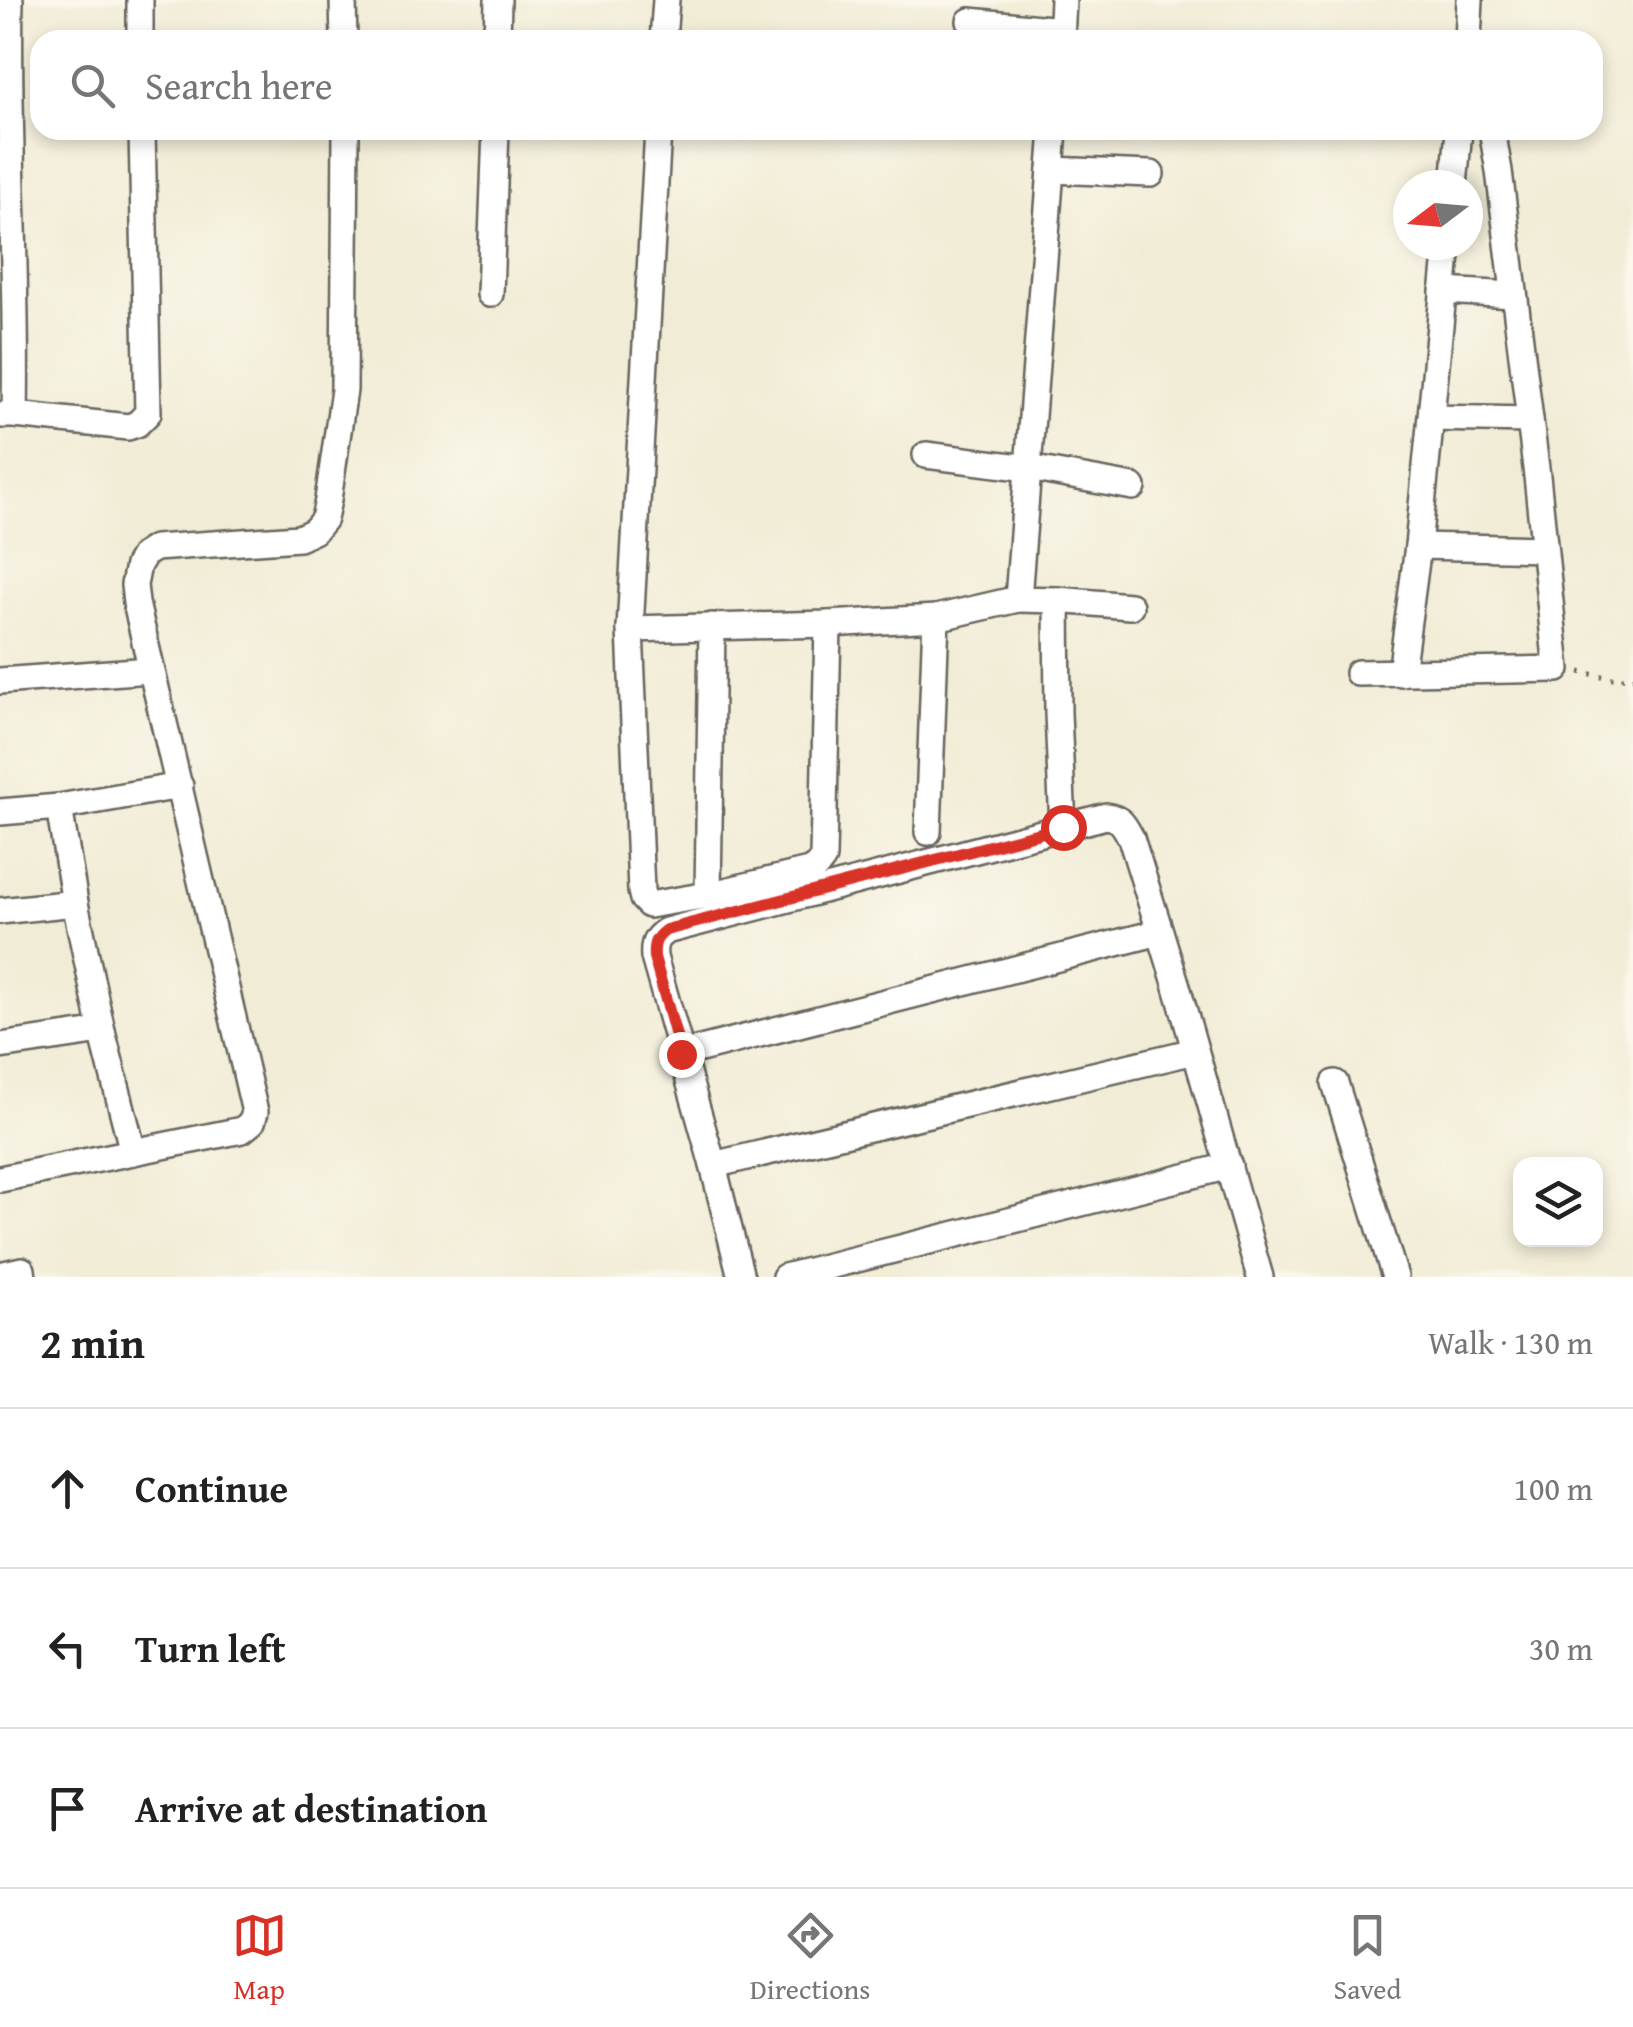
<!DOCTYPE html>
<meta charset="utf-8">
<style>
body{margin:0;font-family:"Gentium Book Plus",serif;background:#f2f2f2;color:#222}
.controls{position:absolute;right:30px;bottom:30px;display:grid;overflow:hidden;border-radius:20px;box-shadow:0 5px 15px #0003}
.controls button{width:90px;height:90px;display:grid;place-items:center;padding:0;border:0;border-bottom:2px solid #e0e0e0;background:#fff;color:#222;font:50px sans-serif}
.compass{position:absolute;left:1393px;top:170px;width:90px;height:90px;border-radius:50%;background:#fff;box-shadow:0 5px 15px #0003;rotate:254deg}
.stop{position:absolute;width:30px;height:30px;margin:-22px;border:8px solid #d93025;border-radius:50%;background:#fff}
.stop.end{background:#d93025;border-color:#fff;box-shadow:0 2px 10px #0008}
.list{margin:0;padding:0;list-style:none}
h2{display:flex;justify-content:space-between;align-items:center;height:130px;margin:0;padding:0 40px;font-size:42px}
h2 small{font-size:32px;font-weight:400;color:#767676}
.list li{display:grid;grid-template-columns:65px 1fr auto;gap:30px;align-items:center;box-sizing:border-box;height:160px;padding:0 40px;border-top:2px solid #e0e0e0}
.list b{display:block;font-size:38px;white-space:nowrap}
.list em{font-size:32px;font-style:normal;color:#767676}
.icon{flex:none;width:55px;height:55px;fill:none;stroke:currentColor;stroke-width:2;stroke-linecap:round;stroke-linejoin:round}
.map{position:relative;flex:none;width:1633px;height:1277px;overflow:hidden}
.search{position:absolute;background:#fff;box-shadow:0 5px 15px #0003;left:30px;right:30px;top:30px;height:110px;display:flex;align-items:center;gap:25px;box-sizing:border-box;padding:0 35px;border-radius:30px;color:#767676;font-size:38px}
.sheet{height:610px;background:#fff}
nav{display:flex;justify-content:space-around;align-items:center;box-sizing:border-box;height:140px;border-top:2px solid #e0e0e0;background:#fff;font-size:28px;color:#767676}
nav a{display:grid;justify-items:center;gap:5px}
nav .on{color:#d93025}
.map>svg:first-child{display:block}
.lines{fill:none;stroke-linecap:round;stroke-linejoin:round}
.street-casing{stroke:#67655d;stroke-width:30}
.path{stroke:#67655d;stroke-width:5;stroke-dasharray:2.5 8;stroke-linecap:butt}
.street{stroke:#fff;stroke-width:25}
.route{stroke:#d93025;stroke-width:12}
</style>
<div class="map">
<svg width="1633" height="1277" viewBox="0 0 1633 1277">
<rect width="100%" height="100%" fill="#fbf7ec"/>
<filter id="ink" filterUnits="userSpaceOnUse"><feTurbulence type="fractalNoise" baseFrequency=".01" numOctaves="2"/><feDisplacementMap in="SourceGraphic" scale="20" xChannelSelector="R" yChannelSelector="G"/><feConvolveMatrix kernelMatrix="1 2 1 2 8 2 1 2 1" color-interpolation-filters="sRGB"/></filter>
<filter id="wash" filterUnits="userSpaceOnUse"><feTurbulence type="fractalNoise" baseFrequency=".0048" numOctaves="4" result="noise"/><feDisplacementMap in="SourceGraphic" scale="40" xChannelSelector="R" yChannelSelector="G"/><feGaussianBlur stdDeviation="2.25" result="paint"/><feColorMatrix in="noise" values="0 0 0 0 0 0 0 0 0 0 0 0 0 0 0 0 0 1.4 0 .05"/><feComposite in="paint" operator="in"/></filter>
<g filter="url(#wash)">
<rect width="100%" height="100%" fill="#f1ecd5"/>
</g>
<g filter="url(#ink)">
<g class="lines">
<!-- street casing -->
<g class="street-casing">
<g id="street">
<polyline points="140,0 140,40"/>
<polyline points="343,0 344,40"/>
<polyline points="970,21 1061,30"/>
<polyline points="497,40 498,0"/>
<polyline points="663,40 666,0"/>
<polyline points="1061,40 1063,0"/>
<polyline points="1468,40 1470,0"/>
<polyline points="658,130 630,629 641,891 643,899 649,905 708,895 809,871 817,866 823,858 828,624"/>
<polyline points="1054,130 1018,599 1057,600 1058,713 1063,827"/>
<polyline points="1051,170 1151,174"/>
<polyline points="1454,185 1459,130"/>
<polyline points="1443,291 1514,295"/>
<polyline points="490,294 496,130"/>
<path d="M0 415H15C18 277 7 138 10 0"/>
<polyline points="15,415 128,427 137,424 148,413 142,130"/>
<polyline points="1431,418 1530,420"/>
<polyline points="926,455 1029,468 1133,487"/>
<polyline points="1418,546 1544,549"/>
<polyline points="1057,600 1130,606"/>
<polyline points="630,629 828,624 936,618 1018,599"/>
<polyline points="1358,673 1557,669 1537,476 1499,171 1492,130"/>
<polyline points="1401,673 1418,546 1448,245"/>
<polyline points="0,681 150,670"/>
<polyline points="0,812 59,807"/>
<polyline points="928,832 936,618"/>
<polyline points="708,895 712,626"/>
<polyline points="0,911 75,903 59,807 180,786"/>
<polyline points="0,1046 102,1031"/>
<polyline points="681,1054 1160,932"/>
<polyline points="1335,1083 1395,1277"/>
<polyline points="133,1152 242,1130 252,1122 255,1112 136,603 134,585 138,565 144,555 155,548 299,538 314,531 324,519 328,500 344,390 346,130"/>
<polyline points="713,1165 1195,1051"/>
<polyline points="0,1179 133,1152 102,1031 75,903"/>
<polyline points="0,1275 22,1270 23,1277"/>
<path d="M741 1277 713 1165 654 957C653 944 655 938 666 931L1106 816C1121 818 1124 825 1131 838L1176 983 1260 1277"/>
<polyline points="785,1277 1229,1166"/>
</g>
</g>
<!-- path -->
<polyline class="path" points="1580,672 1613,678 1633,678"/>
<!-- street -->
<use href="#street" class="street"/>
</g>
</g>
<g class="lines" filter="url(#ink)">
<!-- route -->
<path class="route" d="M681 1054 654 957C653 944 655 938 666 930L1063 827"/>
</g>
</svg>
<div class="controls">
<button><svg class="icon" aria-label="layers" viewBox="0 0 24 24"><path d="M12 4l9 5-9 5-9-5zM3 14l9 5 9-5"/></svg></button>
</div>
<svg class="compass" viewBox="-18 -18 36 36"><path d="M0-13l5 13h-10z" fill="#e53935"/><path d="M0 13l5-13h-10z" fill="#767676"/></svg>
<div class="stop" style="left:1063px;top:827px"></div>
<div class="stop end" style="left:681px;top:1054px"></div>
<div class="search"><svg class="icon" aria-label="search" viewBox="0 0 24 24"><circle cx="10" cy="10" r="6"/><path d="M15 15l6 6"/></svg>Search here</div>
</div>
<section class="sheet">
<h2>2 min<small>Walk · 130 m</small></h2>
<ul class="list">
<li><svg class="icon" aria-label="ahead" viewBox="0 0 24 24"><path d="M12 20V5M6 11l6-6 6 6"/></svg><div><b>Continue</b></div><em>100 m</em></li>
<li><svg class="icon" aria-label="left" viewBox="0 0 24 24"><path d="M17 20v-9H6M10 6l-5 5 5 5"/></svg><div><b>Turn left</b></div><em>30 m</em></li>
<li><svg class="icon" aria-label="arrive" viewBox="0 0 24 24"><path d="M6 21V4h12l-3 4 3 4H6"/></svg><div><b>Arrive at destination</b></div></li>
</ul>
</section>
<nav>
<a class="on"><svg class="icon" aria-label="map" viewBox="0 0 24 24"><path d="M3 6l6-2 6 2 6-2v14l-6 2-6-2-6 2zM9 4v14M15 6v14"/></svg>Map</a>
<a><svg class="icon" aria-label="directions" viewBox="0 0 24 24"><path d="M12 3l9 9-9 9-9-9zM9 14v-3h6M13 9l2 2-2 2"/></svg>Directions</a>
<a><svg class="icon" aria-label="saved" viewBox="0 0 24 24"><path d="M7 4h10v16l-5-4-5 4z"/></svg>Saved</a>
</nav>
